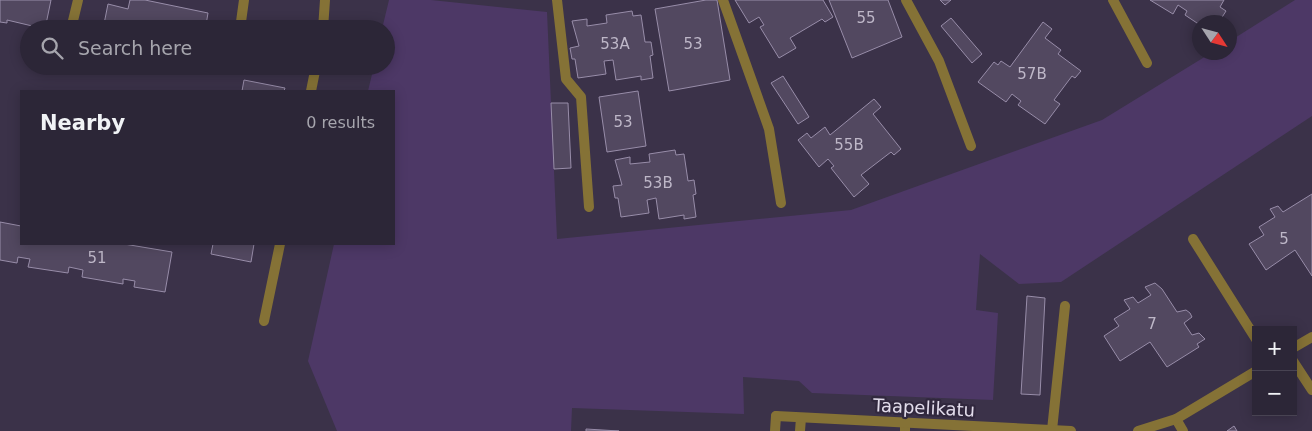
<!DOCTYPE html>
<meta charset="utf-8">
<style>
body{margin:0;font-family:"DejaVu Sans",sans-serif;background:#342e3f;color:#f1f3f6}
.controls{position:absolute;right:15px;bottom:15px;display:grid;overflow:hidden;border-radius:0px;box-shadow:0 2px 12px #0003}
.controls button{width:45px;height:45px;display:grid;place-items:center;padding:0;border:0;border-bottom:1px solid #484352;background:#2c2637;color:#f1f3f6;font:25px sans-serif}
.compass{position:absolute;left:1192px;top:15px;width:45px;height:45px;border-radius:50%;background:#2c2637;box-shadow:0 2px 12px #0003;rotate:126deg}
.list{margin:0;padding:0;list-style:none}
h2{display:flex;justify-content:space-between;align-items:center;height:65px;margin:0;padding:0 20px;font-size:21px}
h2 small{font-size:16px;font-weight:400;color:#a6a5ad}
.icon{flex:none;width:28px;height:28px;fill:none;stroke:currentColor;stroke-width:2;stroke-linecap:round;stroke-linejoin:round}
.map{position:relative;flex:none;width:1312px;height:431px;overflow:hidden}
.search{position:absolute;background:#2c2637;box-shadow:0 2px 12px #0003;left:20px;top:20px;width:375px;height:55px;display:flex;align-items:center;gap:12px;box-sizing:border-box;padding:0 18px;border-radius:28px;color:#a6a5ad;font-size:19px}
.panel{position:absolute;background:#2c2637;box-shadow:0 2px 12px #0003;left:20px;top:90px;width:375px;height:155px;border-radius:0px}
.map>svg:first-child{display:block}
.green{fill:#4d3866}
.building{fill:#524860;stroke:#988da9}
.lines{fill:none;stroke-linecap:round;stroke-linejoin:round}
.service{stroke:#857236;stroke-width:10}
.minor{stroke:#857236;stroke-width:10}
.labels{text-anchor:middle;stroke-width:4.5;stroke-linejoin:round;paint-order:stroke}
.number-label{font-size:15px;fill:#beb7c8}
.street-label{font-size:18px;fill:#e2dceb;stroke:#31283e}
</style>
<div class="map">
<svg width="1312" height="431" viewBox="0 0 1312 431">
<rect width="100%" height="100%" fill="#3b3249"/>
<!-- green -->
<polygon class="green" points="389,0 431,0 547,12 557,239 851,210 1102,120 1211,53 1230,52 1230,41 1295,0 1312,0 1312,116 1061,282 1019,284 980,254 976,310 998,313 993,400 812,393 799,381 743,377 744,414 572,408 571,431 337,431 308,361 334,244 394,244 394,91 368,91 374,66 386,66 386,29 382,29"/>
<!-- building -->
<g class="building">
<polygon points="0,0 51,0 45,29 7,20 7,23 0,22"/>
<polygon points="130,0 145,0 208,13 206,25 220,29 103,29 108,4 128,9"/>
<polygon points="706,0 717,0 730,80 669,91 655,9"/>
<polygon points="735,0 823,0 833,17 825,22 822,19 790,38 796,48 779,58 760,27 764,25 759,17 749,23"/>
<polygon points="829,0 888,0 902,37 852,58"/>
<polygon points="940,0 951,0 945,5"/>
<polygon points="1150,0 1224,0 1220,7 1226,11 1219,22 1200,22 1200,25 1185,15 1187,11 1178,5 1173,14"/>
<polygon points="632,11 633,16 641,15 645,42 651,42 653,55 650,56 653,78 641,80 641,76 616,80 613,60 604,61 606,74 578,78 575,59 572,59 570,48 579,46 572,21 587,19 587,26 607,23 606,15"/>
<polygon points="951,18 982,54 972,63 941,26"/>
<polygon points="1043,22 1052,29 1045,38 1061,50 1058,54 1081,71 1075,78 1072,76 1054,100 1060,104 1045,124 1018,105 1021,101 1012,94 1006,102 978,82 994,62 998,65 1001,61 1010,67"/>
<polygon points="783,76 809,117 798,124 771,83"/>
<polygon points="244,80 285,88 284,91 242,91"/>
<polygon points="638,91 646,146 607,152 599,97"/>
<polygon points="874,99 881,107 873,114 901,149 894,155 891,152 861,175 869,184 854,197 831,168 834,166 828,159 819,167 798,140 807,133 811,138 825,127 830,135"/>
<polygon points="551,103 568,103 571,168 554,169"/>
<polygon points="675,150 676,155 684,154 688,181 694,180 696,194 693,195 696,217 684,219 684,215 659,219 656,198 647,200 649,213 621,217 618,198 615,198 613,186 622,185 615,160 630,157 630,164 650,162 649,154"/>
<polygon points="1312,194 1312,276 1295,250 1266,270 1249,244 1264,235 1259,227 1275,217 1270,209 1278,206 1283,212"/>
<polygon points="0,222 21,226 21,244 124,244 172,252 165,292 134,287 135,281 123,279 123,284 82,277 83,270 69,267 68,273 28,267 30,259 18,257 17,263 0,260"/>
<polygon points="213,244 254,244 251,262 211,254"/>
<polygon points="1155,283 1162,289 1177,312 1186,310 1190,313 1192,317 1184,323 1192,335 1199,333 1205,339 1197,344 1199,347 1167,367 1150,342 1120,361 1104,336 1119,326 1114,319 1130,309 1124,300 1133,297 1138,303 1151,295 1145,287"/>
<polygon points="1027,296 1045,298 1040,395 1021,394"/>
<polygon points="1234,426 1237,431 1227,431"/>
<polygon points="586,429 619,431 586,431"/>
</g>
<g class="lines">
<!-- service -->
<g class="service">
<polyline points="557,0 566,79 581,97 589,207"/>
<polyline points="723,0 769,129 781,203"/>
<polyline points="906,0 939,61 971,146"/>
<polyline points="1113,0 1147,63"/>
<polyline points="71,29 78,0"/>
<polyline points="240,29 244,0"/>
<polyline points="323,29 325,0"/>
<polyline points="311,91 316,66"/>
<polyline points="1193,239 1256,339"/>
<polyline points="264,321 280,244"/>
<polyline points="1176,419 1183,431"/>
<polyline points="1052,430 1065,306"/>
<polyline points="775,431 776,416"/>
<polyline points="800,431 801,418"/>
<polyline points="905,431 905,423"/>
</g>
<!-- minor -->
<g class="minor">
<polyline points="1293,348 1312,337"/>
<polyline points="1293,361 1312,390"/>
<polyline points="776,416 1071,431"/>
<polyline points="1138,431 1176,419 1256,371"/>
</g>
</g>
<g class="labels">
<!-- number labels -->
<g class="number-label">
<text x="866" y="23">55</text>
<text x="615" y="49">53A</text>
<text x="693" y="49">53</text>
<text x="1032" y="79">57B</text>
<text x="623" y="127">53</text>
<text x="849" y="150">55B</text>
<text x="658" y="188">53B</text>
<text x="1284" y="244">5</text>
<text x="97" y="263">51</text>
<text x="1152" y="329">7</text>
</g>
<!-- street labels -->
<g class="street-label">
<text transform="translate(924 408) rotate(3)" y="6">Taapelikatu</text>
</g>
</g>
</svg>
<div class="controls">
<button>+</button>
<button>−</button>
</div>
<svg class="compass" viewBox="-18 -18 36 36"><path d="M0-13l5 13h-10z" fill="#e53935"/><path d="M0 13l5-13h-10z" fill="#a6a5ad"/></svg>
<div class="search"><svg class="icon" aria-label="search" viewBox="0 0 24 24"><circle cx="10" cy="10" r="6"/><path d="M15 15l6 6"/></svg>Search here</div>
<section class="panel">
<h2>Nearby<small>0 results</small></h2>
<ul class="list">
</ul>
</section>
</div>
